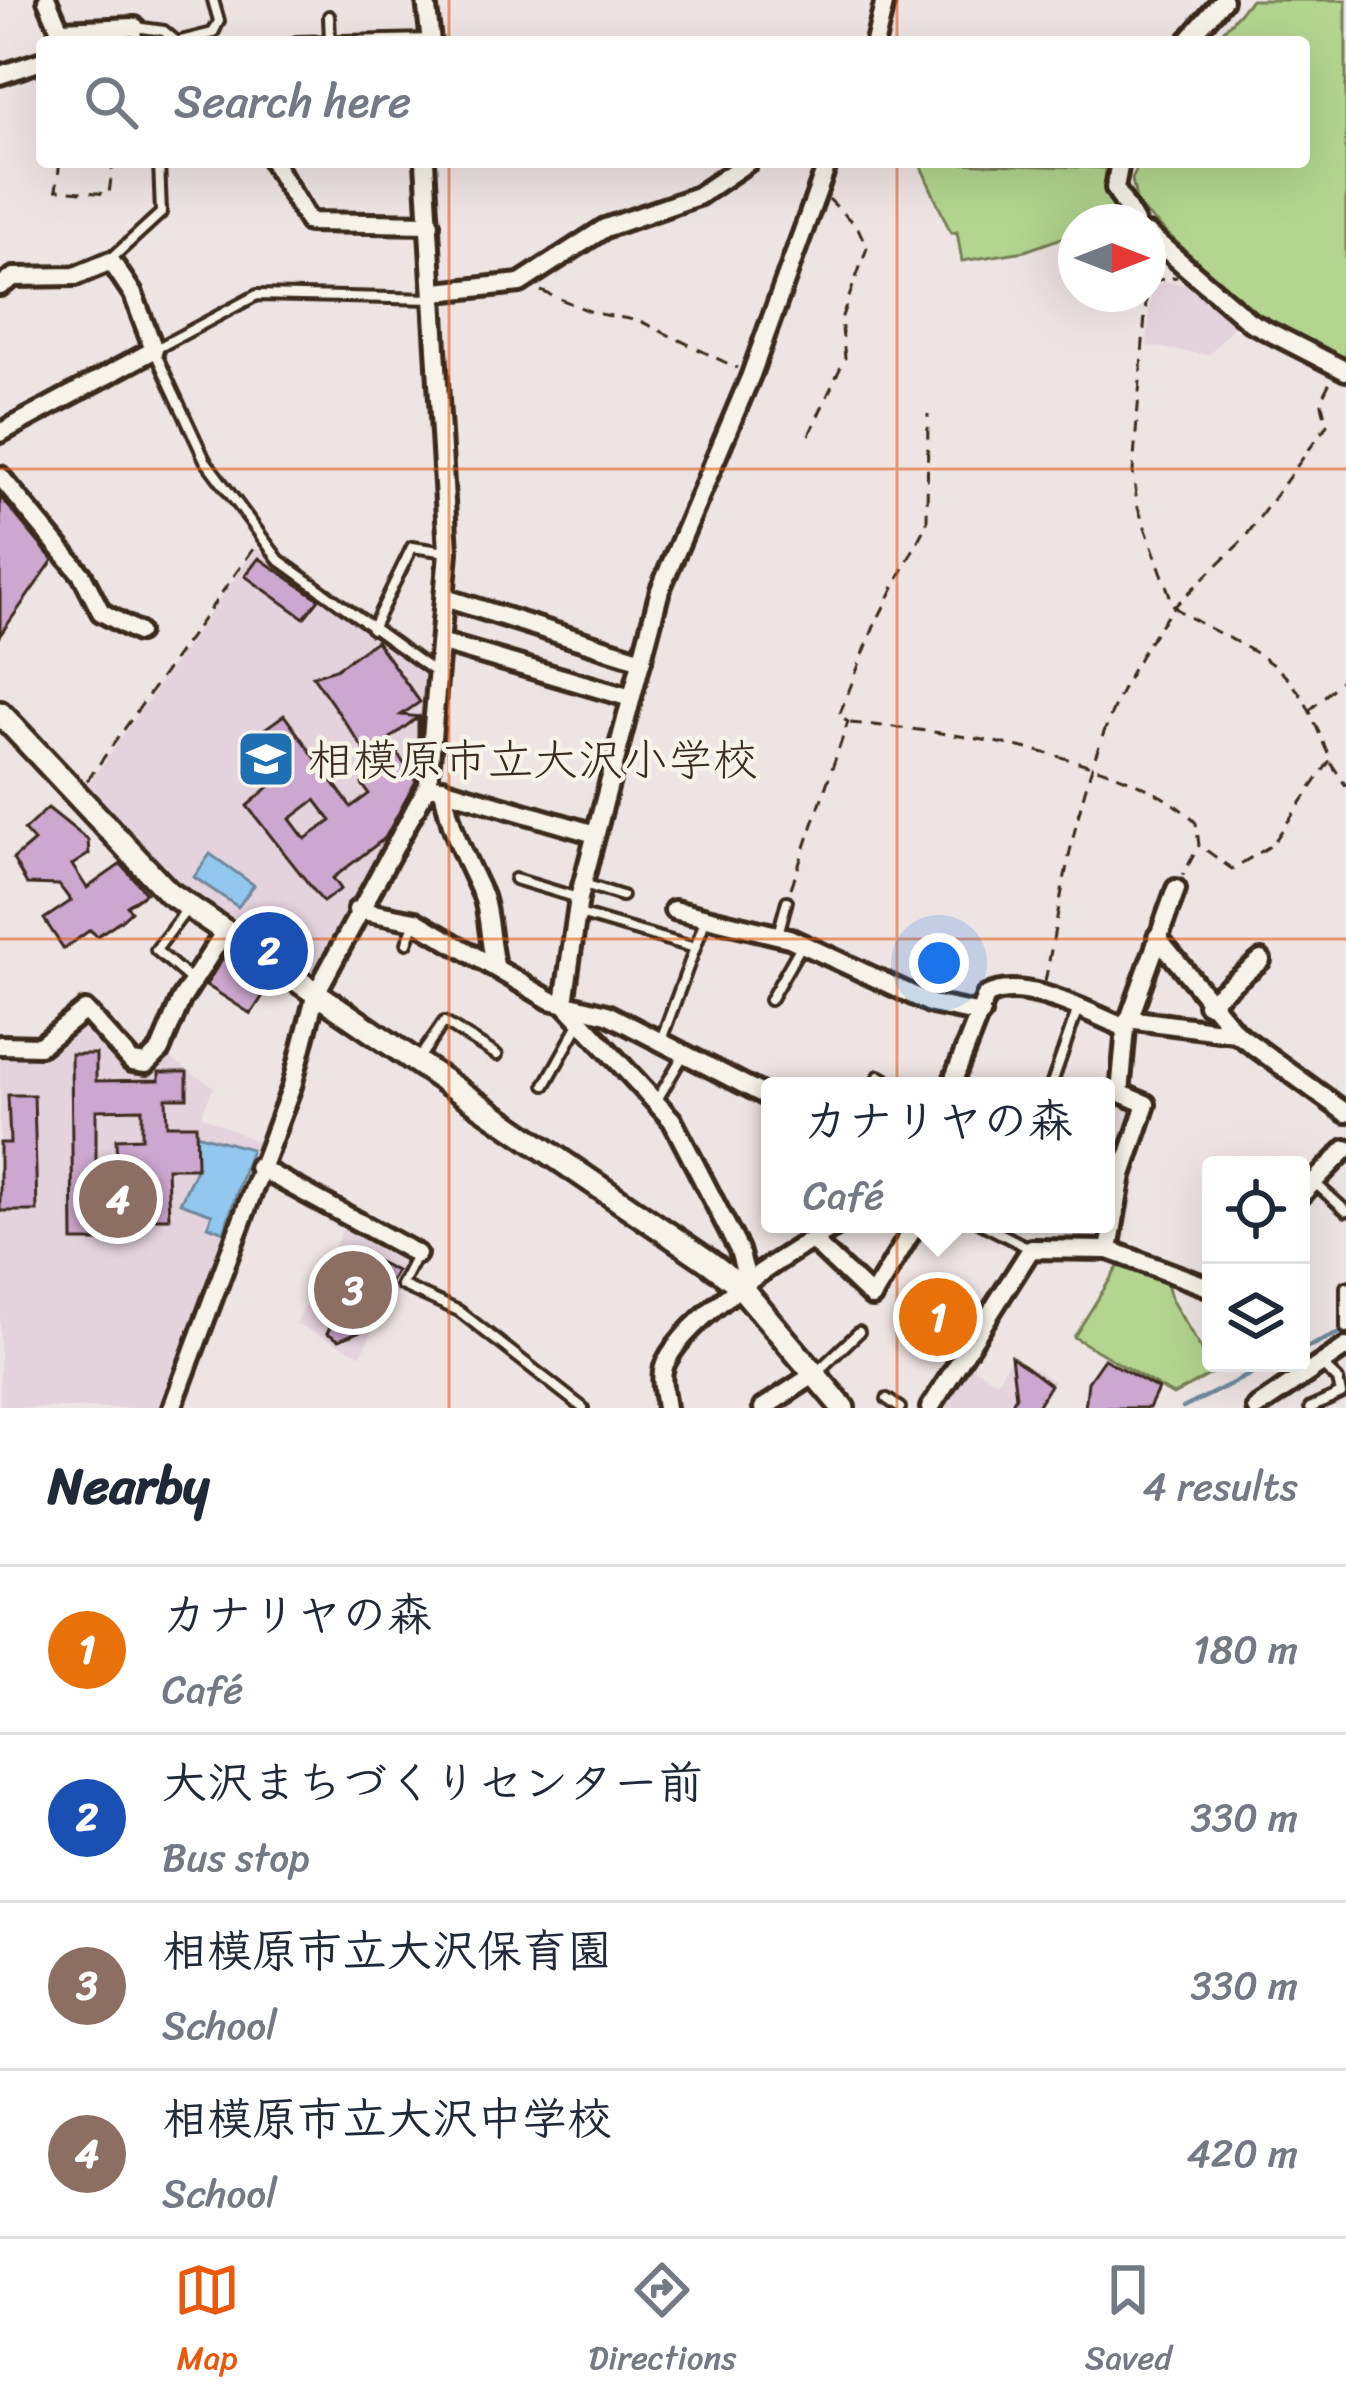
<!DOCTYPE html>
<meta charset="utf-8">
<style>
body{margin:0;font-family:Sriracha,"Klee One",sans-serif;background:#f6f6f7;color:#1f2937}
.controls{position:absolute;right:36px;bottom:36px;display:grid;overflow:hidden;border-radius:12px;box-shadow:0 12px 48px #0002}
.controls button{width:108px;height:108px;display:grid;place-items:center;padding:0;border:0;border-bottom:3px solid #e0e1e3;background:#fff;color:#1f2937;font:60px sans-serif}
.compass{position:absolute;left:1058px;top:204px;width:108px;height:108px;border-radius:50%;background:#fff;box-shadow:0 12px 48px #0002;rotate:90deg}
.you{position:absolute;left:939px;top:963px;width:42px;height:42px;margin:-30px;border:9px solid #fff;border-radius:50%;background:#1a73e8;box-shadow:0 0 0 18px #1a73e833}
.badge{display:grid;place-items:center;width:78px;height:78px;border-radius:50%;background:#ea580c;color:#fff;font-size:39px;font-weight:700}
.pin{position:absolute;translate:-50% -50%;border:6px solid #fff;box-shadow:0 3px 12px #0006}
.popup{position:absolute;left:761px;top:1077px;width:354px;height:156px;box-sizing:border-box;display:grid;place-content:center;border-radius:12px;background:#fff;filter:drop-shadow(0 3px 9px #0005);font-size:39px;white-space:nowrap;color:#747a83}
.popup b{font-size:45px;color:#1f2937}
.popup::after{content:'';position:absolute;left:50%;top:100%;margin-left:-24px;border:24px solid transparent;border-top-color:#fff}
.list{margin:0;padding:0;list-style:none}
h2{display:flex;justify-content:space-between;align-items:center;height:156px;margin:0;padding:0 48px;font-size:51px}
h2 small{font-size:39px;font-weight:400;color:#747a83}
.list li{display:grid;grid-template-columns:78px 1fr auto;gap:36px;align-items:center;box-sizing:border-box;height:168px;padding:0 48px;border-top:3px solid #e0e1e3}
.list b{display:block;font-size:45px;white-space:nowrap}
.list p{margin:0;font-size:39px;white-space:nowrap;color:#747a83}
.list em{font-size:39px;font-style:normal;color:#747a83}
.icon{flex:none;width:66px;height:66px;fill:none;stroke:currentColor;stroke-width:2;stroke-linecap:round;stroke-linejoin:round}
.map{position:relative;flex:none;width:1346px;height:1408px;overflow:hidden}
.search{position:absolute;background:#fff;box-shadow:0 12px 48px #0002;left:36px;right:36px;top:36px;height:132px;display:flex;align-items:center;gap:30px;box-sizing:border-box;padding:0 42px;border-radius:12px;color:#747a83;font-size:45px}
.sheet{height:828px;background:#fff}
nav{display:flex;justify-content:space-around;align-items:center;box-sizing:border-box;height:168px;border-top:3px solid #e0e1e3;background:#fff;font-size:33px;color:#747a83}
nav a{display:grid;justify-items:center;gap:6px}
nav .on{color:#ea580c}
.map>svg:first-child{display:block}
.built{fill:#e4d2dd}
.green{fill:#b3d58f;stroke:#778056;stroke-width:3}
.water{fill:#92c8f0;stroke:#6f899c;stroke-width:3}
.lines{fill:none;stroke-linecap:round;stroke-linejoin:round}
.stream{stroke:#6f899c;stroke-width:4.5}
.building{fill:#cca7cf;stroke:#3b2a1e;stroke-width:3;fill-rule:evenodd}
.service-casing{stroke:#3b2a1e;stroke-width:16}
.minor-casing{stroke:#3b2a1e;stroke-width:26}
.tertiary-casing{stroke:#3b2a1e;stroke-width:30}
.path{stroke:#3b2a1e;stroke-width:3;stroke-dasharray:12 9;stroke-linecap:butt}
.service{stroke:#f7f3e8;stroke-width:8}
.minor{stroke:#f7f3e8;stroke-width:16}
.tertiary{stroke:#f7f3e8;stroke-width:21}
.grid{fill:none;stroke:#df570d;stroke-width:3;stroke-opacity:0.55}
.labels{text-anchor:middle;stroke-width:9;stroke-linejoin:round;paint-order:stroke}
.poi-label{font-size:45px;fill:#3b2a1e;stroke:#f7f3e8;text-anchor:start}
</style>
<div class="map">
<svg width="1346" height="1408" viewBox="0 0 1346 1408">
<rect width="100%" height="100%" fill="#eee4e3"/>
<filter id="ink" filterUnits="userSpaceOnUse"><feTurbulence type="fractalNoise" baseFrequency=".00833" numOctaves="2"/><feDisplacementMap in="SourceGraphic" scale="24" xChannelSelector="R" yChannelSelector="G"/><feConvolveMatrix kernelMatrix="1 2 1 2 8 2 1 2 1" color-interpolation-filters="sRGB"/></filter>
<g filter="url(#ink)">
<!-- built -->
<g class="built">
<polygon points="1165,282 1192,285 1237,322 1209,355 1147,346 1151,286"/>
<polygon points="256,548 434,677 424,775 316,968 307,970 180,884 85,789"/>
<polygon points="83,1016 125,1059 162,1053 214,1087 201,1115 257,1142 162,1408 0,1408 0,1050 46,1051"/>
<polygon points="347,1221 410,1255 361,1355 296,1324"/>
<polygon points="1012,1356 1054,1381 1037,1408 948,1408 947,1396 966,1363 997,1382"/>
</g>
<!-- green -->
<g class="green">
<polygon points="1251,0 1346,0 1346,362 1248,309 1137,205 1132,179 1140,162 1304,162 1304,42 1213,42"/>
<polygon points="919,162 1105,168 1118,216 1076,222 1076,233 1025,251 962,261 957,232 951,233"/>
<polygon points="1121,1262 1166,1280 1172,1301 1215,1372 1173,1395 1074,1337"/>
</g>
<!-- water -->
<g class="water">
<polygon points="210,854 254,885 238,907 194,877"/>
<polygon points="196,1134 251,1149 224,1232 208,1226 212,1214 180,1203 197,1167"/>
</g>
<g class="lines">
<!-- stream -->
<g class="stream">
<polyline points="1301,1350 1346,1330"/>
<polyline points="1183,1408 1273,1363"/>
</g>
</g>
<!-- building -->
<g class="building">
<polygon points="0,496 53,560 0,635"/>
<polygon points="259,558 319,599 304,618 245,576"/>
<path d="M376 641 420 702 401 715 421 717 418 755V717L388 740 416 781 385 838 333 878 341 889 323 902 247 806 277 780 259 756 274 745 263 730 284 715 351 807 369 794 362 784 379 771 313 676 336 669ZM315 800 331 821 305 839 290 819Z"/>
<polygon points="48,808 88,840 89,854 72,865 87,888 121,864 146,893 127,906 131,911 121,920 97,936 90,930 64,949 44,919 71,901 59,885 27,884 13,859 34,841 24,830"/>
<polygon points="227,951 270,985 251,1014 206,985"/>
<path d="M71 1054H96V1081L159 1080V1072H187V1098H166L167 1125H196L197 1168H167L169 1218H130L129 1181H106L107 1241H73ZM142 1109V1138L116 1139 117 1163H96V1110Z"/>
<polygon points="8,1095 34,1095 37,1211 0,1211 0,1143 10,1143"/>
<polygon points="350,1248 396,1271 365,1329 339,1340 327,1333 357,1275 343,1266"/>
<polygon points="1011,1356 1050,1385 1036,1408 1010,1408 1016,1396"/>
<polygon points="1104,1359 1158,1389 1149,1408 1085,1408 1088,1382"/>
</g>
<g class="lines">
<!-- service casing -->
<g class="service-casing">
<g id="service">
<polyline points="329,16 330,41"/>
<polyline points="138,42 135,27 164,31 177,42"/>
<polyline points="177,42 213,33 219,21 213,0"/>
<polyline points="296,42 432,39"/>
<polyline points="112,258 161,213 159,162"/>
<polyline points="435,299 257,295 154,350 205,460 279,560 436,673"/>
<polyline points="372,629 412,547 447,552"/>
<polyline points="515,879 578,898"/>
<polyline points="584,884 622,896"/>
<polyline points="187,909 156,950 192,981"/>
<polyline points="576,913 695,948"/>
<polyline points="778,934 787,901"/>
<polyline points="407,943 415,922"/>
<polyline points="770,1000 801,946"/>
<polyline points="661,1040 705,921"/>
<polyline points="420,1057 444,1022 497,1055"/>
<polyline points="879,1076 896,1086"/>
<polyline points="545,1085 579,1024"/>
<polyline points="1051,1086 1077,1011"/>
<polyline points="657,1100 684,1054"/>
<polyline points="1315,1183 1346,1211"/>
<polyline points="982,1224 1029,1248"/>
<polyline points="417,1254 401,1285 459,1311 583,1408"/>
<polyline points="1346,1287 1346,1328"/>
<polyline points="817,1372 859,1332"/>
<polyline points="887,1399 900,1408"/>
<polyline points="1310,1408 1341,1394 1338,1380 1323,1366"/>
</g>
</g>
<!-- minor casing -->
<g class="minor-casing">
<g id="minor">
<polyline points="47,0 60,30 55,42"/>
<polyline points="426,0 431,42"/>
<polyline points="60,30 135,27"/>
<polyline points="875,42 885,0"/>
<polyline points="1187,42 1223,0"/>
<polyline points="0,75 42,61"/>
<polyline points="273,162 309,222 430,224"/>
<polyline points="1120,162 1115,188 1135,222"/>
<polyline points="1148,234 1250,322 1346,371"/>
<polyline points="0,286 14,277 75,276 111,261 133,294 154,350 0,433"/>
<polyline points="437,292 520,283 605,228 698,196 748,162"/>
<polyline points="0,476 82,575 101,612 138,632"/>
<polyline points="448,599 642,660"/>
<polyline points="443,643 631,698"/>
<polyline points="435,787 595,834"/>
<path d="M443 788C450 830 465 857 482 894 490 912 489 946 496 968"/>
<polyline points="357,910 415,921 550,1000 607,1014 770,1098"/>
<polyline points="674,910 789,938 932,1004 981,1014"/>
<polyline points="1157,937 1236,1033 1346,1113"/>
<polyline points="1207,1004 1261,960"/>
<polyline points="1128,1019 1235,1033"/>
<polyline points="0,1045 40,1046 85,1010 132,1062 146,1064 160,1050 181,1000 225,931"/>
<path d="M951 1086 986 996C1023 975 1090 1014 1126 1028"/>
<polyline points="258,1167 417,1254"/>
<polyline points="1301,1195 1346,1149"/>
<polyline points="811,1239 872,1297 916,1224"/>
<polyline points="1109,1250 1122,1175 1146,1104 1120,1093 1126,1028 1176,889"/>
<polyline points="739,1285 745,1272 739,1250 672,1120 564,1003 579,898 660,590 751,375 828,162"/>
<polyline points="172,1408 292,1086 316,993 428,785 448,552 425,162"/>
<path d="M666 1408C664 1393 659 1375 666 1362 688 1315 794 1248 841 1224"/>
<polyline points="763,1408 815,1374"/>
<polyline points="930,1408 1031,1249 1109,1250 1211,1288"/>
<polyline points="1256,1408 1346,1347"/>
</g>
</g>
<!-- tertiary casing -->
<g class="tertiary-casing">
<polyline id="tertiary" points="0,713 168,892 709,1262 739,1285 843,1408"/>
</g>
<!-- path -->
<g class="path">
<polyline points="60,162 56,190 109,194 113,162"/>
<polyline points="1148,276 1133,472 1137,505 1174,607 1243,540 1327,425 1321,400 1331,380"/>
<polyline points="1151,281 1177,277"/>
<polyline points="541,291 594,313 640,321 737,368"/>
<polyline points="809,435 845,358 841,319 867,248 858,228 829,199"/>
<polyline points="1309,711 1346,676"/>
<path d="M850 723C941 730 1132 755 1196 823L1199 845 1183 875"/>
<polyline points="1331,763 1346,786"/>
<polyline points="87,781 256,545"/>
<polyline points="791,888 848,722 839,716 875,624 927,523 928,414"/>
<path d="M1045 982C1071 847 1086 719 1174 607 1216 637 1266 647 1298 691 1313 712 1319 737 1331 759L1272 845 1232 869 1199 845"/>
</g>
<!-- service -->
<use href="#service" class="service"/>
<!-- minor -->
<use href="#minor" class="minor"/>
<!-- tertiary -->
<use href="#tertiary" class="tertiary"/>
</g>
</g>
<!-- grid -->
<path class="grid" d="M449 0V42M897 0V42M449 162V1408M897 162V1408M0 469H1346M0 939H1346"/>
<!-- icons -->
<defs>
<g id="school-square" transform="scale(3)"><rect x="-9" y="-9" width="18" height="18" rx="4" fill="#1f6fb2" stroke="#f7f3e8"/><path d="M0-5L7-2L0 1L-7-2ZM-4 1L0 2.5L4 1V4Q0 6-4 4Z" fill="#fff"/></g>
</defs>
<g fill-rule="evenodd">
<use href="#school-square" x="266" y="759"/>
</g>
<g class="labels">
<!-- poi labels -->
<g class="poi-label">
<text x="308" y="775">相模原市立大沢小学校</text>
</g>
</g>
</svg>
<div class="controls">
<button><svg class="icon" aria-label="locate" viewBox="0 0 24 24"><circle cx="12" cy="12" r="6"/><path d="M12 2v4M12 18v4M2 12h4M18 12h4"/></svg></button>
<button><svg class="icon" aria-label="layers" viewBox="0 0 24 24"><path d="M12 4l9 5-9 5-9-5zM3 14l9 5 9-5"/></svg></button>
</div>
<svg class="compass" viewBox="-18 -18 36 36"><path d="M0-13l5 13h-10z" fill="#e53935"/><path d="M0 13l5-13h-10z" fill="#747a83"/></svg>
<div class="you"></div>
<div class="pin badge" style="left:938px;top:1317px;background:#e8710a">1</div>
<div class="popup"><b>カナリヤの森</b>Café</div>
<div class="pin badge" style="left:269px;top:951px;background:#1a4fb4">2</div>
<div class="pin badge" style="left:353px;top:1290px;background:#8d6e63">3</div>
<div class="pin badge" style="left:118px;top:1199px;background:#8d6e63">4</div>
<div class="search"><svg class="icon" aria-label="search" viewBox="0 0 24 24"><circle cx="10" cy="10" r="6"/><path d="M15 15l6 6"/></svg>Search here</div>
</div>
<section class="sheet">
<h2>Nearby<small>4 results</small></h2>
<ul class="list">
<li><span class="badge" style="background:#e8710a">1</span><div><b>カナリヤの森</b><p>Café</p></div><em>180 m</em></li>
<li><span class="badge" style="background:#1a4fb4">2</span><div><b>大沢まちづくりセンター前</b><p>Bus stop</p></div><em>330 m</em></li>
<li><span class="badge" style="background:#8d6e63">3</span><div><b>相模原市立大沢保育園</b><p>School</p></div><em>330 m</em></li>
<li><span class="badge" style="background:#8d6e63">4</span><div><b>相模原市立大沢中学校</b><p>School</p></div><em>420 m</em></li>
</ul>
</section>
<nav>
<a class="on"><svg class="icon" aria-label="map" viewBox="0 0 24 24"><path d="M3 6l6-2 6 2 6-2v14l-6 2-6-2-6 2zM9 4v14M15 6v14"/></svg>Map</a>
<a><svg class="icon" aria-label="directions" viewBox="0 0 24 24"><path d="M12 3l9 9-9 9-9-9zM9 14v-3h6M13 9l2 2-2 2"/></svg>Directions</a>
<a><svg class="icon" aria-label="saved" viewBox="0 0 24 24"><path d="M7 4h10v16l-5-4-5 4z"/></svg>Saved</a>
</nav>
